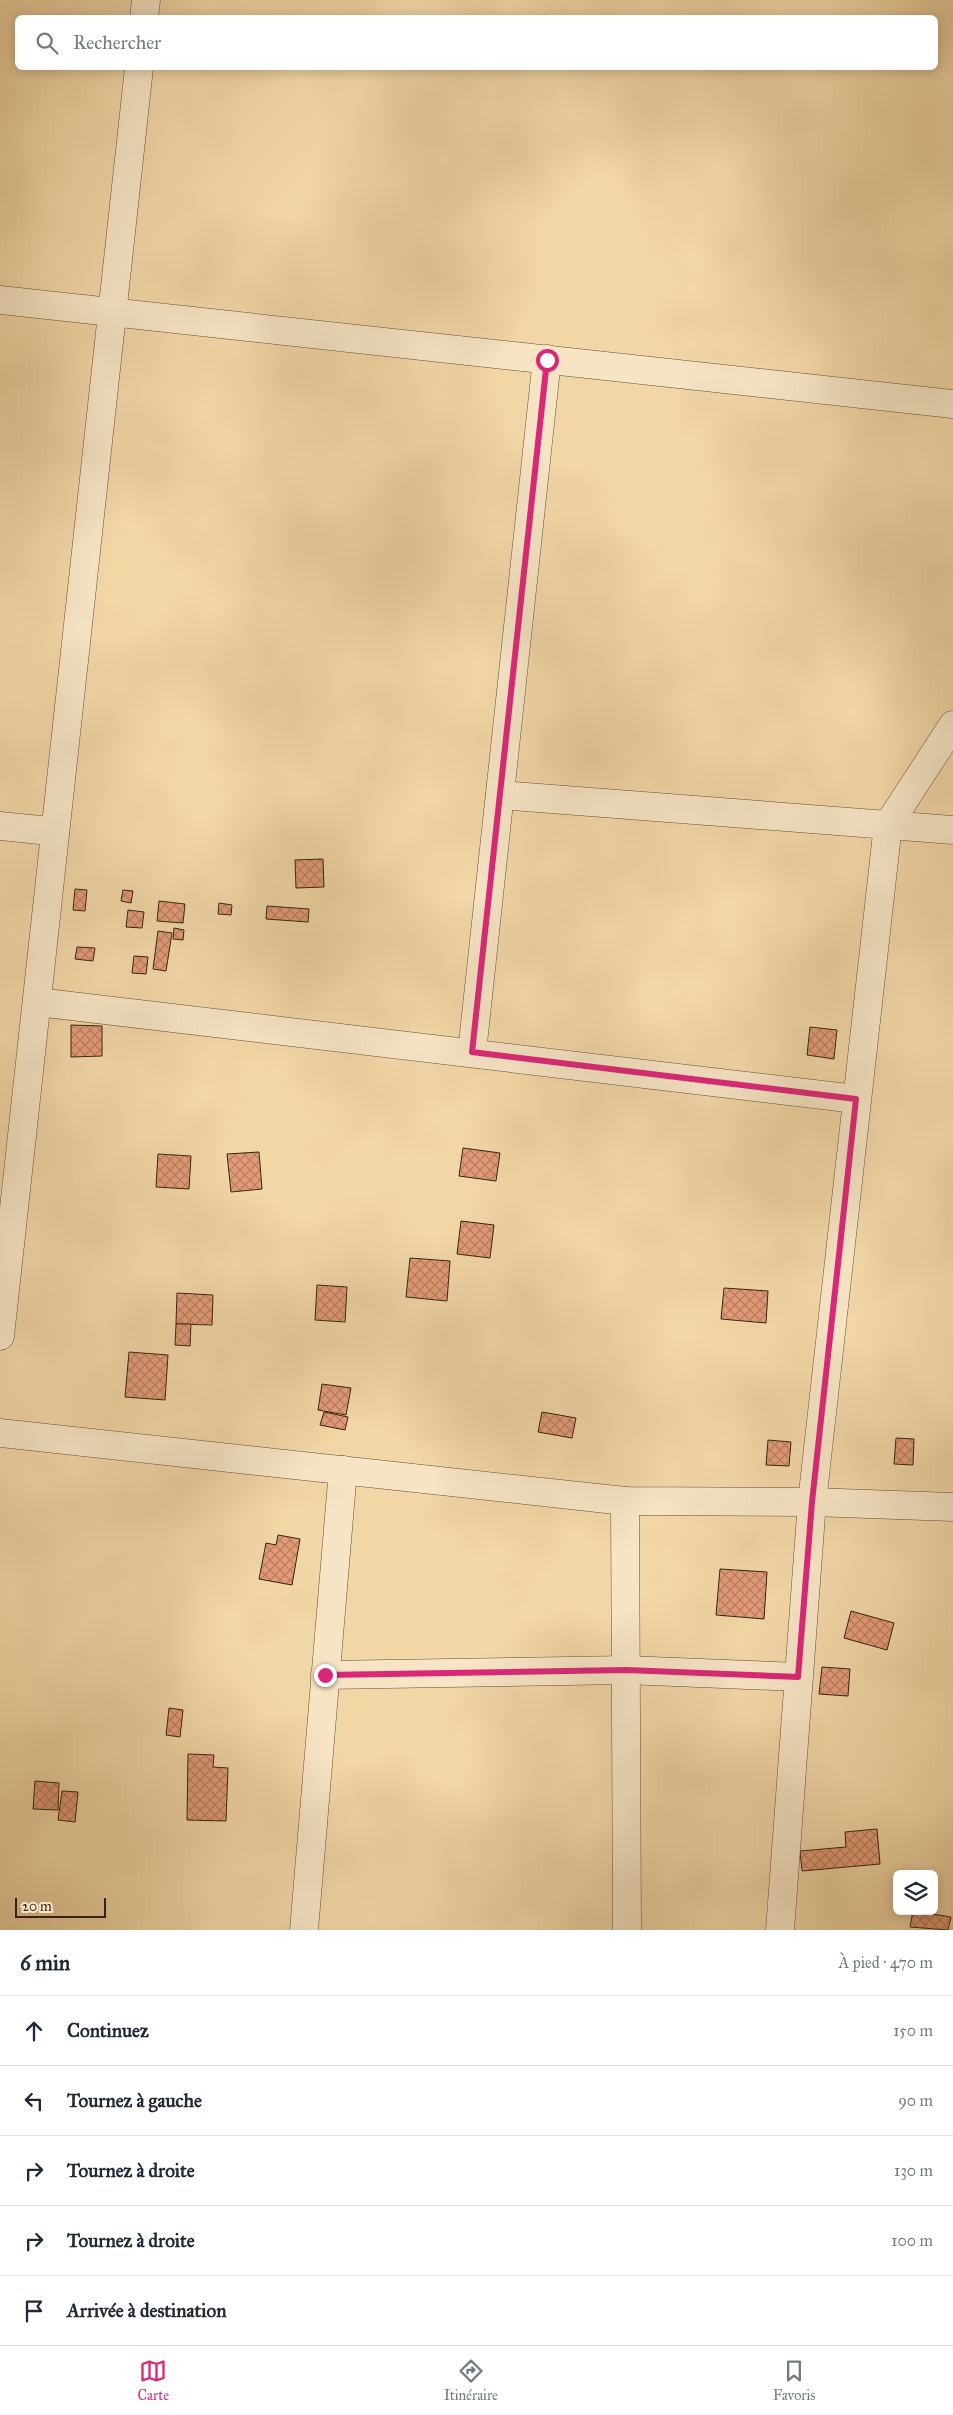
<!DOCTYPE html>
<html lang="fr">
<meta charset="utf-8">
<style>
body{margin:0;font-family:"IM FELL Great Primer",serif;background:#f6f6f7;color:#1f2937}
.controls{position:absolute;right:15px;bottom:15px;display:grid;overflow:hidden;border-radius:8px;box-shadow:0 2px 12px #0003}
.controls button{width:45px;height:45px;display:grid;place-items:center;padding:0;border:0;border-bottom:1px solid #e0e1e3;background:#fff;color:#1f2937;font:25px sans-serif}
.scale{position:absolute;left:15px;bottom:12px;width:91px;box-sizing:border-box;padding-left:5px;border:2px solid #352414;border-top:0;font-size:14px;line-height:18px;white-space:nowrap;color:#352414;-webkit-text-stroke:4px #f6e4c5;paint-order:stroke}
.stop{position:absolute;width:15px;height:15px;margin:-11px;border:4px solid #db2777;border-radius:50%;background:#fff}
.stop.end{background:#db2777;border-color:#fff;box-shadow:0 1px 5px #0008}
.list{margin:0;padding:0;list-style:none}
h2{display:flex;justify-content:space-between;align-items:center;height:65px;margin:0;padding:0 20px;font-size:21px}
h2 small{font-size:16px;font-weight:400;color:#747a83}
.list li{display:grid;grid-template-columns:32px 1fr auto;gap:15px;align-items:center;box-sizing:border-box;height:70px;padding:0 20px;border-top:1px solid #e0e1e3}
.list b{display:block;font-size:19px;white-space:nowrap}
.list em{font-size:16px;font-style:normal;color:#747a83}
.icon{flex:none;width:28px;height:28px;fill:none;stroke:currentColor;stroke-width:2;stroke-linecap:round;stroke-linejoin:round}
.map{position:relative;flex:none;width:953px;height:1930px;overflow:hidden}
.search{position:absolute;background:#fff;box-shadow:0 2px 12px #0003;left:15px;right:15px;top:15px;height:55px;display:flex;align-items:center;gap:12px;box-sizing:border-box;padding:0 18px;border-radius:8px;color:#747a83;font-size:19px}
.sheet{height:415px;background:#fff}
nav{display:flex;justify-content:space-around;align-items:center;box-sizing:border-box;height:70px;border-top:1px solid #e0e1e3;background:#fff;font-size:14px;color:#747a83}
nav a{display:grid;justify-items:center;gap:2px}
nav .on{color:#db2777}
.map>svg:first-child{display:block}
.building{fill:url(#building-cross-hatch);stroke:#352414}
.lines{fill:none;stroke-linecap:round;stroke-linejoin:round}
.minor-casing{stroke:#645038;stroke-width:29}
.tertiary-casing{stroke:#645038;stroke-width:29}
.minor{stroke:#f6e4c5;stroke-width:28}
.tertiary{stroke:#f6e4c5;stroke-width:28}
.route{stroke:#db2777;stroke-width:6}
</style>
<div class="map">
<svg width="953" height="1930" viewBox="0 0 953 1930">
<defs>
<pattern id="building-cross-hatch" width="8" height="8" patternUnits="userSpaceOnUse" patternTransform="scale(1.25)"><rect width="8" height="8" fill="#e39b77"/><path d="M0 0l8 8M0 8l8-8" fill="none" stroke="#b97e60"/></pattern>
</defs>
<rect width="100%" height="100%" fill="#f1d6a6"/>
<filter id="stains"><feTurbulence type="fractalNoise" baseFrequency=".004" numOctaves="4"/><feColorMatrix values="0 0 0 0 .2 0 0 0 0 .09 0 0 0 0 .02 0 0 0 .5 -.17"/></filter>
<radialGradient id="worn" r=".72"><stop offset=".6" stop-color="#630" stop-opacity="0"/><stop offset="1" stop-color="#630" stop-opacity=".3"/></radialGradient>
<!-- building -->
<g class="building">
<polygon points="323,859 324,887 296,888 295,860"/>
<polygon points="75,889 87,890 85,911 73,910"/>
<polygon points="123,890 133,891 131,903 121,901"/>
<polygon points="159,901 185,904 183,923 157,921"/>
<polygon points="219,903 232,905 231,915 218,914"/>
<polygon points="267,906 309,909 308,922 266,919"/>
<polygon points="128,910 144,912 142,928 126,927"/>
<polygon points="174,928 184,930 183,940 173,939"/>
<polygon points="158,931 172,933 166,971 153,969"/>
<polygon points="77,947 95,948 93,961 75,959"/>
<polygon points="134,956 148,957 146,974 132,973"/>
<polygon points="71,1025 102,1026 102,1056 71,1057"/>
<polygon points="810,1027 837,1030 834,1059 807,1055"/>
<polygon points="463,1148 500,1153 496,1181 459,1176"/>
<polygon points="259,1152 262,1189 231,1192 227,1154"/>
<polygon points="158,1154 191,1156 189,1189 156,1187"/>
<polygon points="461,1221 494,1225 490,1258 457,1254"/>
<polygon points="410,1258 450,1261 447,1301 406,1297"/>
<polygon points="317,1285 347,1287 345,1322 315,1320"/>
<polygon points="724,1288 768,1291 766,1323 721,1319"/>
<polygon points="177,1293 213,1295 212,1325 176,1324"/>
<polygon points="176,1324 191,1324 190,1346 175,1345"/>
<polygon points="129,1352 168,1355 165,1400 125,1397"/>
<polygon points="322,1384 351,1388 346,1415 318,1410"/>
<polygon points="324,1412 348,1417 345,1430 320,1425"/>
<polygon points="542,1412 576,1418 572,1438 538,1432"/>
<polygon points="896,1438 914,1439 913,1465 894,1464"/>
<polygon points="768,1440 791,1442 789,1466 766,1465"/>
<polygon points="278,1535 300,1539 292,1585 259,1579 266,1543 276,1545"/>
<polygon points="720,1569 767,1572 764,1619 716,1615"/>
<polygon points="851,1611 894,1623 887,1650 844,1638"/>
<polygon points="822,1667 850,1669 848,1696 819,1694"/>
<polygon points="169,1708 183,1710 180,1737 166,1735"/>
<polygon points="188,1754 214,1755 213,1767 228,1768 226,1821 187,1820"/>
<polygon points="35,1781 59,1783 58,1810 33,1809"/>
<polygon points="62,1791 78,1792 75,1822 58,1820"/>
<polygon points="877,1829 880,1864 802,1871 800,1851 846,1847 845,1832"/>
<polygon points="913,1911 951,1917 948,1930 910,1927"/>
</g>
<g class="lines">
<!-- minor casing -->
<g class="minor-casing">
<g id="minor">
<polyline points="0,300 953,404"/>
<polyline points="500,795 953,830"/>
<polyline points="0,826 40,830 55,834"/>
<polyline points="37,1002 856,1099"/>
<polyline points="472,1052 547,359"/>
<polyline points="0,1433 625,1501 812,1502 953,1507"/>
<polyline points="625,1501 627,1930"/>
<polyline points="325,1675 626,1670 798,1677"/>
<polyline points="304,1930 343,1470"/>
<polyline points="780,1930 812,1502 888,825 953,725"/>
</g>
</g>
<!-- tertiary casing -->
<g class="tertiary-casing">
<g id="tertiary">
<polyline points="144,18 146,0"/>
<polyline points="0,1336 139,68"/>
</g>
</g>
<!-- minor -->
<use href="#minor" class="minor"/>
<!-- tertiary -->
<use href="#tertiary" class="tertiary"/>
</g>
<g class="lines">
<!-- route -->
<polyline class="route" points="325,1675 626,1670 798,1677 812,1502 856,1099 472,1052 547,360"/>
</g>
<rect width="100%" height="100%" filter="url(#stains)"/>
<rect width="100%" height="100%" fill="url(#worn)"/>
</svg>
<div class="controls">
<button><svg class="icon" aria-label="layers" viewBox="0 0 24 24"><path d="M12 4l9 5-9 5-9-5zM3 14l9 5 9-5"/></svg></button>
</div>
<div class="scale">20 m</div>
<div class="stop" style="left:547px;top:360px"></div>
<div class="stop end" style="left:325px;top:1675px"></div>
<div class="search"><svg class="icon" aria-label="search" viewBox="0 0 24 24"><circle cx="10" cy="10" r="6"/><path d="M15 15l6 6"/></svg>Rechercher</div>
</div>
<section class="sheet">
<h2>6 min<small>À pied · 470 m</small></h2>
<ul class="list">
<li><svg class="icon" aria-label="ahead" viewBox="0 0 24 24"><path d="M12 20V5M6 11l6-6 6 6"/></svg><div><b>Continuez</b></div><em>150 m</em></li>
<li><svg class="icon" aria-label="left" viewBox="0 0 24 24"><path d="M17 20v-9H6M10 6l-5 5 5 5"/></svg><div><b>Tournez à gauche</b></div><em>90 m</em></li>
<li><svg class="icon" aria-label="right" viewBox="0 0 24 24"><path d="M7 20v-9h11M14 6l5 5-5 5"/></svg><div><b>Tournez à droite</b></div><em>130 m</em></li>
<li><svg class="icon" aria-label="right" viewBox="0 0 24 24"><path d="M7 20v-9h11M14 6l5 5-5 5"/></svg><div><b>Tournez à droite</b></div><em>100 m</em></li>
<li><svg class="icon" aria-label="arrive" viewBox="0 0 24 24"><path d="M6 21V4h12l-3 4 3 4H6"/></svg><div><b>Arrivée à destination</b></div></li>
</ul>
</section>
<nav>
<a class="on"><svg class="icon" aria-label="map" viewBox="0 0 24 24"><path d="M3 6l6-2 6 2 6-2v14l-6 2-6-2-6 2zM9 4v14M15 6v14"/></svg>Carte</a>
<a><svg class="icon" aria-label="directions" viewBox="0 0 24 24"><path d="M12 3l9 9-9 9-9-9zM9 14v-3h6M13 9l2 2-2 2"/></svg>Itinéraire</a>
<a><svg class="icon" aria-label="saved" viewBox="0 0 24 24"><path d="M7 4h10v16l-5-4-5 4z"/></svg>Favoris</a>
</nav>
